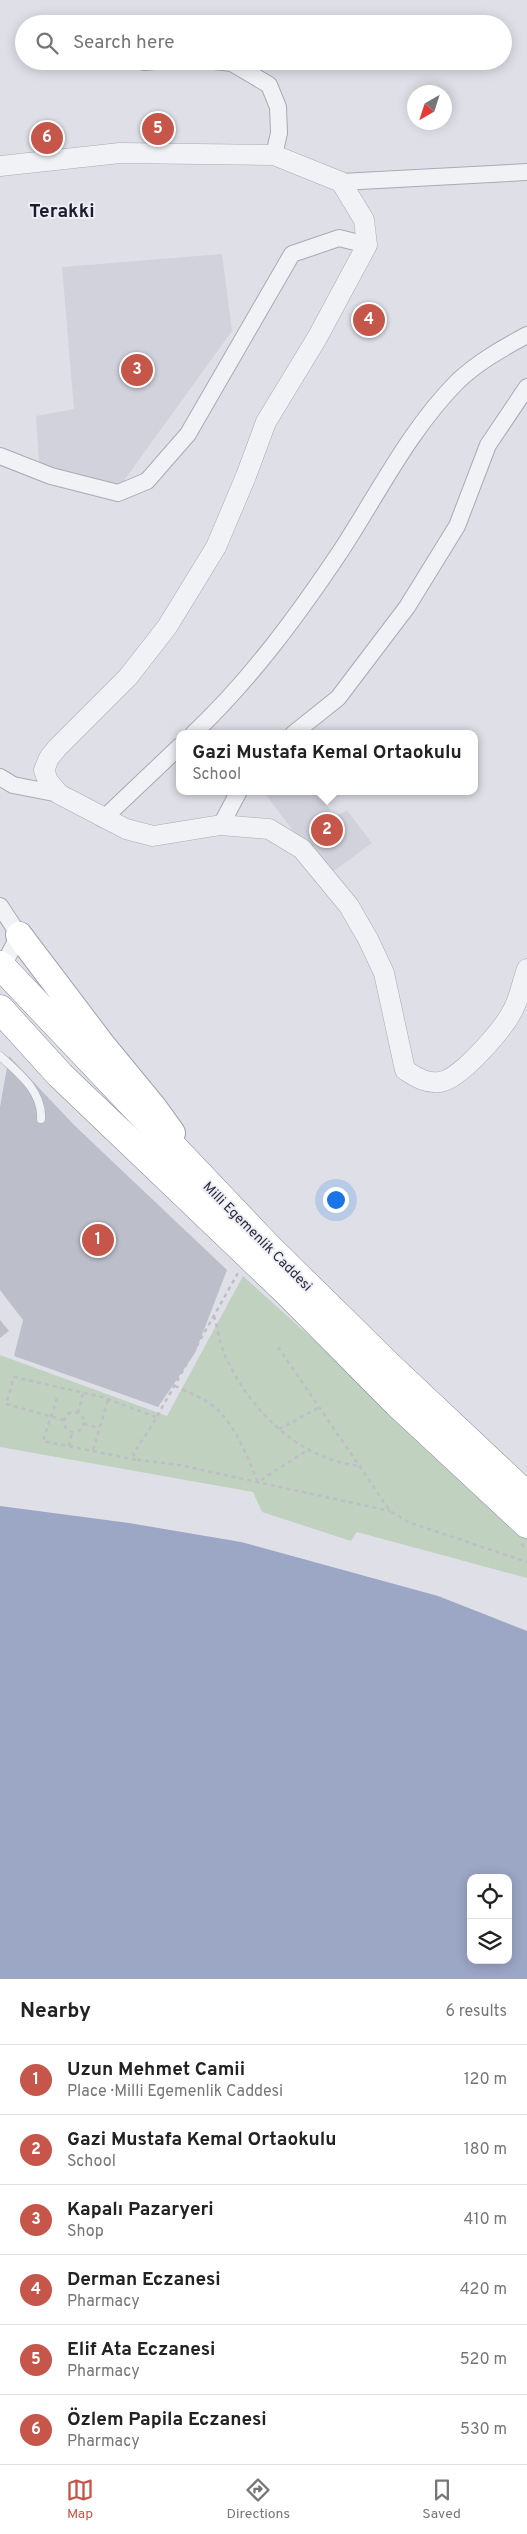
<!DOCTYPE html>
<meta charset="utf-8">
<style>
body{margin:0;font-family:Overpass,sans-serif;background:#f2f2f2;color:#222}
.controls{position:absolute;right:15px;bottom:15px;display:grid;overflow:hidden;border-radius:10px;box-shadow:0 2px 12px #0003}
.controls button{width:45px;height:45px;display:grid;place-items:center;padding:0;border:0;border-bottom:1px solid #e0e0e0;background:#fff;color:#222;font:25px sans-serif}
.compass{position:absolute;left:407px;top:85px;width:45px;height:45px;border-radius:50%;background:#fff;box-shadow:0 2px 12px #0003;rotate:219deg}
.you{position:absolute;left:335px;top:1199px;width:18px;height:18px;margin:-12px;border:4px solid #fff;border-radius:50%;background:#1a73e8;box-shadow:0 0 0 8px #1a73e833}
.badge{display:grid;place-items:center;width:32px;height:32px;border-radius:50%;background:#c6564a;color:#fff;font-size:16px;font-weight:700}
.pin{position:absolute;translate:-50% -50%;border:2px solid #fff;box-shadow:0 1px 5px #0006}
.popup{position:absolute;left:176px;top:730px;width:302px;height:65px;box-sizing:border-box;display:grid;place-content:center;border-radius:10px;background:#fff;filter:drop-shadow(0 1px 4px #0005);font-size:16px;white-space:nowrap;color:#767676}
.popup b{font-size:19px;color:#222}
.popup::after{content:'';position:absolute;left:50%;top:100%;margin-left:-10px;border:10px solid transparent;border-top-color:#fff}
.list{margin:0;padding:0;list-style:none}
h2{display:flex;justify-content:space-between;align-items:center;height:65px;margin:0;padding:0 20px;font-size:21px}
h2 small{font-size:16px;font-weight:400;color:#767676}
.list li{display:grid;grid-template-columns:32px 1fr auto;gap:15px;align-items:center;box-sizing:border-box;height:70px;padding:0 20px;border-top:1px solid #e0e0e0}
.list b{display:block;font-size:19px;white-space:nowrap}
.list p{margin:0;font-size:16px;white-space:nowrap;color:#767676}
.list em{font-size:16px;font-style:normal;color:#767676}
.icon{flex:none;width:28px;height:28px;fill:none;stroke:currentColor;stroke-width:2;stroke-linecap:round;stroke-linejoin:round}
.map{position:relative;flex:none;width:527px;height:1979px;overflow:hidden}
.search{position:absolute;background:#fff;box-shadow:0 2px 12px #0003;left:15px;right:15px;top:15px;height:55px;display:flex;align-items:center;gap:12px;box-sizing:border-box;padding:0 18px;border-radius:28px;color:#767676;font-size:19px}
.sheet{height:485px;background:#fff}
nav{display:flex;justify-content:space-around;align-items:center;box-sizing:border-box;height:70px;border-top:1px solid #e0e0e0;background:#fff;font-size:14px;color:#767676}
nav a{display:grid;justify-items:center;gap:2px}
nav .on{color:#c6564a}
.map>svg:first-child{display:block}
.built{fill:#d1d2dc}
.green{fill:#c0d1c0}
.water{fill:#9ca6c5;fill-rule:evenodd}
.building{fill:#bcbeca}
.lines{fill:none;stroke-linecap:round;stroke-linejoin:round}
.service-casing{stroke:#a8aab4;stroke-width:9}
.minor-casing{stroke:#a8aab4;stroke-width:18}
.tertiary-casing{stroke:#a8aab4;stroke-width:21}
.primary-casing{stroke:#9fa2b2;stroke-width:28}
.trunk-casing{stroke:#878a9d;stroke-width:29}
.path{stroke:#bdbec6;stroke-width:2.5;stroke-dasharray:4 4;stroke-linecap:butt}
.service{stroke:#f1f2f6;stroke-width:8}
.minor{stroke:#f1f2f6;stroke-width:16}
.tertiary{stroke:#f1f2f6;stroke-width:20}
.primary{stroke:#fff;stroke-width:26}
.trunk{stroke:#fff;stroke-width:28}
.labels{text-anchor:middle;stroke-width:4;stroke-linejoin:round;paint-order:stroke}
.street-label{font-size:14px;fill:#292b3d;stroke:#eeeff5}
.district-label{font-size:19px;font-weight:bold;fill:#1b1d2e;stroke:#eeeff5}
</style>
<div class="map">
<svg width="527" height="1979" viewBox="0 0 527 1979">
<rect width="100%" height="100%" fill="#dfe0e7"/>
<!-- built -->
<g class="built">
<polygon points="222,254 232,331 120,486 39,464 36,416 74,409 62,267"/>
<polygon points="263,791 316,791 335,817 347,810 372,843 327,876"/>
</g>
<!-- green -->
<polygon class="green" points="243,1276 366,1387 527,1539 527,1578 357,1532 351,1541 262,1512 253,1492 0,1447 0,1355 167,1416"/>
<!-- water -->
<path class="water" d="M0 1506 129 1523 241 1542 438 1596 527 1631V1979H0ZM471 1878H508V1960H471Z"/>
<!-- building -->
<g class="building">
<polygon points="9,1056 74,1125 227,1270 195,1353 158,1407 14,1356 23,1320 0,1290 0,1107"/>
<polygon points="0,1320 9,1331 0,1338"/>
</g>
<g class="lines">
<!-- service casing -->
<g class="service-casing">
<path id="service" d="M0 1056C18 1072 43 1092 41 1119"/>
</g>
<!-- minor casing -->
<g class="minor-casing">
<g id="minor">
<polyline points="214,61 232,63 269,85 278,107 279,133 274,155"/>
<polyline points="144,62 155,61"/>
<polyline points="341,182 527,172"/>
<polyline points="0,456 51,476 118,493 147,481 188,434 292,254 339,238 367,245"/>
<path d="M193 734C251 679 298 615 342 549 379 492 410 429 458 381 478 362 503 348 527 335"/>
<polyline points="293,734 338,698 407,607 457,526 488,445 527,387"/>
<polyline points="0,777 13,785 59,794"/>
<polyline points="103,819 180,746"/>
<polyline points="221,825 239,791"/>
<polyline points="0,906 19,935 2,968"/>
</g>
</g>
<!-- tertiary casing -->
<g class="tertiary-casing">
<path id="tertiary" d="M0 166 120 153 274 155 341 182 364 220 367 245 317 338 266 422 246 476 216 547 167 627 128 677 57 748 49 758 44 770 48 781 59 794 126 829 153 836 221 825 269 829 302 849 349 906 368 939 384 973 405 1070C416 1077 426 1084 440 1082 461 1079 504 1028 513 1010 520 997 522 982 527 969"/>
</g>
<!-- primary casing -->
<g class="primary-casing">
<polyline id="primary" points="19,935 103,1046 154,1108 172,1133"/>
</g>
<!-- trunk casing -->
<g class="trunk-casing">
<g id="trunk">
<polyline points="0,965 267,1246 389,1366 527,1496"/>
<polyline points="0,1009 60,1075 286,1291 397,1403 527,1524"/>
</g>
</g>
<!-- path -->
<g class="path">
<polyline points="238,1273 151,1427 133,1454 139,1460 179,1465 390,1511"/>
<path d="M214 1316C218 1330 220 1346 227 1360 252 1412 301 1461 362 1466"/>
<polyline points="278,1347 390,1511 408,1522 527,1562"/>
<path d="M175 1386C189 1393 207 1399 219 1411 237 1429 248 1459 258 1482L309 1449"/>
<polyline points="57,1398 43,1441 137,1460"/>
<circle cx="74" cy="1422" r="10"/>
<polyline points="78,1413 83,1393"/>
<polyline points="64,1420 6,1404 14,1377 102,1397 156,1417"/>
<polyline points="84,1424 99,1428"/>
<polyline points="279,1429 320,1407"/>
<polyline points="69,1446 72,1433"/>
<polyline points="93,1450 108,1400"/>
<polyline points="521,1544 527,1549"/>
</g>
<!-- service -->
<use href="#service" class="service"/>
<!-- minor -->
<use href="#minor" class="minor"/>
<!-- tertiary -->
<use href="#tertiary" class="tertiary"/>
<!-- primary -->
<use href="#primary" class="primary"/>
<!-- trunk -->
<use href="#trunk" class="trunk"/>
</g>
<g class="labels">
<!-- street labels -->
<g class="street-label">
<text transform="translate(258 1236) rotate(45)" y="5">Milli Egemenlik Caddesi</text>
</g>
<!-- district labels -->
<g class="district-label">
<text x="62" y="217">Terakki</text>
</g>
</g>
</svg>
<div class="controls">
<button><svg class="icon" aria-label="locate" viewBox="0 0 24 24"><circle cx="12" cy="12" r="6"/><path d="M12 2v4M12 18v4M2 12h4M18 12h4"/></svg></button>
<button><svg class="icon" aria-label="layers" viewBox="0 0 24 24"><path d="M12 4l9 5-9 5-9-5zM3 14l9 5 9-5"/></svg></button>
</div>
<svg class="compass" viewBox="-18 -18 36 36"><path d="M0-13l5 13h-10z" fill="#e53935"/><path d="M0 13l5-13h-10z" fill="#767676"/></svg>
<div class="you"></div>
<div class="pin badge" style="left:98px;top:1240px">1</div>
<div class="pin badge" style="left:327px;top:830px">2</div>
<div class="popup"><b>Gazi Mustafa Kemal Ortaokulu</b>School</div>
<div class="pin badge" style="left:137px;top:370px">3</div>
<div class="pin badge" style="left:369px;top:320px">4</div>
<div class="pin badge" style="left:158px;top:129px">5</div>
<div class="pin badge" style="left:47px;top:138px">6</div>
<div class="search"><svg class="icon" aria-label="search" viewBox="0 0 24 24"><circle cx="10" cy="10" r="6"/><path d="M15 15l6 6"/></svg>Search here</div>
</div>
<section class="sheet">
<h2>Nearby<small>6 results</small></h2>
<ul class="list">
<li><span class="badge">1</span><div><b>Uzun Mehmet Camii</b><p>Place · Milli Egemenlik Caddesi</p></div><em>120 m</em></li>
<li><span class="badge">2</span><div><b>Gazi Mustafa Kemal Ortaokulu</b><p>School</p></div><em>180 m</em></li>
<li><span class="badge">3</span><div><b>Kapalı Pazaryeri</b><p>Shop</p></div><em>410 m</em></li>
<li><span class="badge">4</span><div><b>Derman Eczanesi</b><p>Pharmacy</p></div><em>420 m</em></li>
<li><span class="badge">5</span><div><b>Elif Ata Eczanesi</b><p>Pharmacy</p></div><em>520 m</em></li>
<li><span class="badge">6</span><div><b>Özlem Papila Eczanesi</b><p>Pharmacy</p></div><em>530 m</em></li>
</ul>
</section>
<nav>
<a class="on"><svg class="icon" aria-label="map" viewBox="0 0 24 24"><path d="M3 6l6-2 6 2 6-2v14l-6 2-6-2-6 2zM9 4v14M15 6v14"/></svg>Map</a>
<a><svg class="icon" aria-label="directions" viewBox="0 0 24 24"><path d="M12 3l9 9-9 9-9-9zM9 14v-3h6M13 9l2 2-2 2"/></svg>Directions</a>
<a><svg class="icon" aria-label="saved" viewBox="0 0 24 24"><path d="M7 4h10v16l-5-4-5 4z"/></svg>Saved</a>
</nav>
